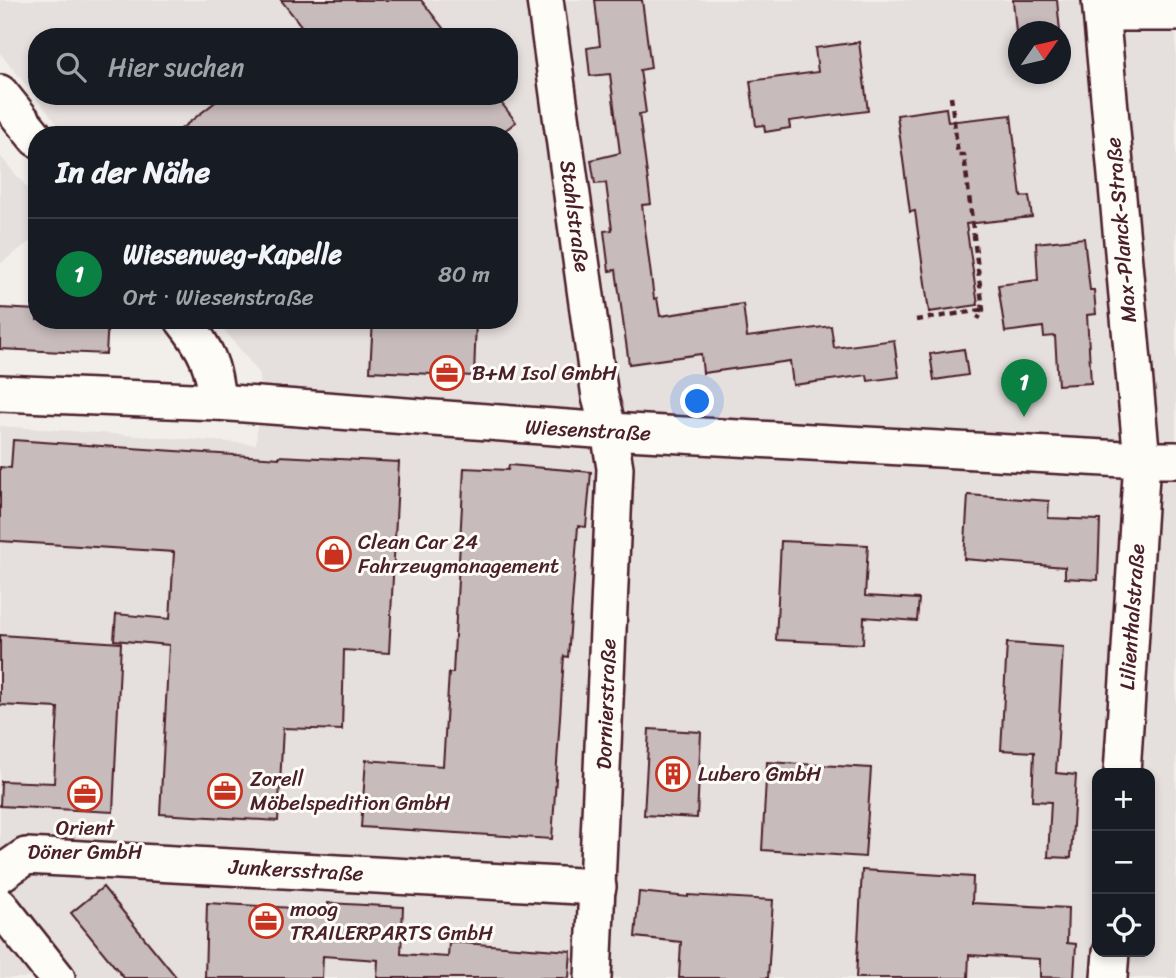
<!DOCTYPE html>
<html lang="de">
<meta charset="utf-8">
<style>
body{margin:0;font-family:Sriracha,sans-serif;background:#20242c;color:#f1f3f6}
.controls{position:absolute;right:21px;bottom:21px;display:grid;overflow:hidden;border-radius:14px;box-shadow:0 4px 10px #0003}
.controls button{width:63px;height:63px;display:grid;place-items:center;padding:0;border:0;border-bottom:2px solid #363941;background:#171b24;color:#f1f3f6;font:35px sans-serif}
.compass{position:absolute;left:1008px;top:21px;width:63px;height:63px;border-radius:50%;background:#171b24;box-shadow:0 4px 10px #0003;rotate:56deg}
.you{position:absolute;left:698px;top:402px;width:24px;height:24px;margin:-18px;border:5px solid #fff;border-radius:50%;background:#1a73e8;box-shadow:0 0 0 10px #1a73e833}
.badge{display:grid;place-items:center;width:46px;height:46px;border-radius:50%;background:#0b8043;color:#fff;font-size:23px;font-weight:700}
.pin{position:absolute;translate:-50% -58px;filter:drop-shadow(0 2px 4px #0008)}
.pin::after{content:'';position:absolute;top:37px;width:24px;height:21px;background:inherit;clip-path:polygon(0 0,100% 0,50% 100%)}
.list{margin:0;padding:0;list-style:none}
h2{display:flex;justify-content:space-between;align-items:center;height:91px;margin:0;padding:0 28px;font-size:30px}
h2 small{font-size:23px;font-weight:400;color:#9ea1a6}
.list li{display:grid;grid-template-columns:46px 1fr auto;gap:21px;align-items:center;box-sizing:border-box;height:112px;padding:0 28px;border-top:2px solid #363941}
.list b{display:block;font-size:26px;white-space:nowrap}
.list p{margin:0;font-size:23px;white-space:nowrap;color:#9ea1a6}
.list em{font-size:23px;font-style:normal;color:#9ea1a6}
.icon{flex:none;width:38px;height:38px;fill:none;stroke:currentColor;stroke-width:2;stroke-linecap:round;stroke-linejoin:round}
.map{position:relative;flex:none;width:1176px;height:978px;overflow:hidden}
.search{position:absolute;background:#171b24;box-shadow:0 4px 10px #0003;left:28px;top:28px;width:490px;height:77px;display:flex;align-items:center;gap:18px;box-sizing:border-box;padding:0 24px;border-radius:28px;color:#9ea1a6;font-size:26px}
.panel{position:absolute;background:#171b24;box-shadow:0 4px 10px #0003;left:28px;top:126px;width:490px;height:203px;border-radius:28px}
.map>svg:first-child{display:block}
.built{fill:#e5dfdd;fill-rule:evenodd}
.building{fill:#c8bbbb;stroke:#4a1f2b;stroke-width:2}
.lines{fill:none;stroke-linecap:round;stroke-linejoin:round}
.minor-casing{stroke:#4a1f2b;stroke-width:40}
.path{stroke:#4a1f2b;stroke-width:4.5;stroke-dasharray:7 5;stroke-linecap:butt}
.minor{stroke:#fdfcf7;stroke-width:35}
.labels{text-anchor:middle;stroke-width:6;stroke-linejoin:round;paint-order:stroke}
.street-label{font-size:21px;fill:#4a1f2b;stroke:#fdfcf7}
.poi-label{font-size:21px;fill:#4a1f2b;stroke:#fdfcf7;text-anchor:start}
</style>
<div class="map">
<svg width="1176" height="978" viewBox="0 0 1176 978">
<rect width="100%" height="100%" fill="#f2efeb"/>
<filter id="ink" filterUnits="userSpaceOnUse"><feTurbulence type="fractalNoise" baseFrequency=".0143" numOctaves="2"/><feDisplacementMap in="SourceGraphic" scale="14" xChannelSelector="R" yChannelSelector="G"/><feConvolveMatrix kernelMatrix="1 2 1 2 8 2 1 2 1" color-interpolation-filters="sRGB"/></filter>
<g filter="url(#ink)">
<!-- built -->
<g class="built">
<path d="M0 0H1176V978H0V426L256 444 260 374 216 320H509V135H66L0 53ZM1018 32H1060V74H1018ZM37 37H509V96H37ZM1097 773H1150V952H1097Z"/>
<polygon points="0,156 37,199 37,236 0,264"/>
</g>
<!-- building -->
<g class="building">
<polygon points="281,0 421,0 450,37 310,37"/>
<polygon points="595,0 642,0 651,68 640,70 646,113 639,114 651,204 642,205 654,299 657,298 660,316 743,304 747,337 831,326 834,348 894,340 899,377 868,381 867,375 793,385 790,361 703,373 701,354 629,364 616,270 609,271 604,231 612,230 606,183 595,184 591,160 620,153 610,74 590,76 587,48 600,46"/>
<polygon points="1013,0 1057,0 1060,32 1016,32"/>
<polygon points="859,42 868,111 789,121 790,128 765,132 764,125 756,126 750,81 818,72 815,48"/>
<polygon points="223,96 496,96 516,122 499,135 173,135"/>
<polygon points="946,108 948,122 1011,115 1021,197 1029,196 1032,217 966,224 978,305 929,312 915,211 910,212 897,115"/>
<polygon points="1084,238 1090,290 1094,290 1096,314 1087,315 1091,383 1058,385 1055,336 1044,337 1043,327 1005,332 998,285 1038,280 1036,243"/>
<polygon points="0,308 37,310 37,320 108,320 106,354 0,349"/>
<polygon points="373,320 476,320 474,376 370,371"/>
<polygon points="964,349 968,375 934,380 930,354"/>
<polygon points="13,440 279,458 279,456 399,462 389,653 344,650 342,730 283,728 278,821 160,814 169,645 114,640 116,614 170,619 174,552 0,541 0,467 11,468"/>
<polygon points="509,465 591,472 586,527 578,526 568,657 564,656 552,839 361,827 366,760 443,766 449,673 453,673 464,468 508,470"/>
<polygon points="968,495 1049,501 1048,518 1100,520 1098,580 1065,578 1065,567 964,559"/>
<polygon points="781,541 868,545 865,596 919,599 917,621 864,617 863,644 776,640"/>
<polygon points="0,635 121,643 113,812 0,806 1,781 54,783 58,708 0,705"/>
<polygon points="1007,643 1063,647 1056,773 1076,775 1071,858 1048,857 1051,802 1032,801 1034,752 1001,750"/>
<polygon points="649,729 701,732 697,818 644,815"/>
<polygon points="767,762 871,768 865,857 762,850"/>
<polygon points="862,870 973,877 972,903 1068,908 1067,943 1076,944 1074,978 1040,977 1040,959 969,955 968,978 856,978"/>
<polygon points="103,887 177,978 124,978 71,913"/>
<polygon points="639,892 688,897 688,895 773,900 768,978 679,978 681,942 635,937"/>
<polygon points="207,903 328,910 328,903 403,907 401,954 448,957 449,942 571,951 569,978 377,978 378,960 323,956 322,978 205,978"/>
</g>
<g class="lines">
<!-- minor casing -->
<g class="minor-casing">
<g id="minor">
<polyline points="545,0 600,397 609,431 615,468 593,978"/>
<polyline points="1100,0 1142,460 1122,773"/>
<polyline points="1102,13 1176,13"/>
<polyline points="0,93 37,139"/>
<path d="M183 320C206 349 214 365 217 402"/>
<polyline points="0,393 217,402 609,431 1142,460 1176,460"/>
<polyline points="0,874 26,856 598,887"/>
<polyline points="0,906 57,978"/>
<polyline points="1109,978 1111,952"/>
</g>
</g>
<!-- path -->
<g class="path">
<polyline points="951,96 958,155 964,155 983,310 978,319"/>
<polyline points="916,320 982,310"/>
</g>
<!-- minor -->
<use href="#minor" class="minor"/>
</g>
</g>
<!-- icons -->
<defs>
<g id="office-ring" transform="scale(1.75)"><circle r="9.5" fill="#fdfcf7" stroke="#c8321e" stroke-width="1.5"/><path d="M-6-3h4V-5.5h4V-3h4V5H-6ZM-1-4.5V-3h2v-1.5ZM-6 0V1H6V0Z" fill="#c8321e"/></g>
<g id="shop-ring" transform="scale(1.75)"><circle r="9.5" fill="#fdfcf7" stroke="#c8321e" stroke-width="1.5"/><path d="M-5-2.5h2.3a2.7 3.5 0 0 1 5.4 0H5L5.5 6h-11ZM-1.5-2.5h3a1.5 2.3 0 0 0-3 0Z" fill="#c8321e"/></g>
<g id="building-ring" transform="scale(1.75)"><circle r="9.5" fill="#fdfcf7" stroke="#c8321e" stroke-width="1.5"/><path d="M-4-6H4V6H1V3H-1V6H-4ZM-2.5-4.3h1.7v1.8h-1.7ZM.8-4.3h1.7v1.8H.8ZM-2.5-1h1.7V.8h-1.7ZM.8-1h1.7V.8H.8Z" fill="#c8321e"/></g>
</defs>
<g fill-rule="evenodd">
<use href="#office-ring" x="447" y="373"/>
<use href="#shop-ring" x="334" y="554"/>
<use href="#building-ring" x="673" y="774"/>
<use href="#office-ring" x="225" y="791"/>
<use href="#office-ring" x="85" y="794"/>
<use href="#office-ring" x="266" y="921"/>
</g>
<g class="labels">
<!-- street labels -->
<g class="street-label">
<text transform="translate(575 216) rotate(82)" y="7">Stahlstraße</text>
<text transform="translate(1121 230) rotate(-95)" y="7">Max-Planck-Straße</text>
<text transform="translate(588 430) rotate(3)" y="7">Wiesenstraße</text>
<text transform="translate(1132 617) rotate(-86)" y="7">Lilienthalstraße</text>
<text transform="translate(606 704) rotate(-88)" y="7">Dornierstraße</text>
<text transform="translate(296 870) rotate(3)" y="7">Junkersstraße</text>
</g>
<!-- poi labels -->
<g class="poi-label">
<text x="472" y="380">B+M Isol GmbH</text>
<text x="358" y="549">Clean Car 24<tspan x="358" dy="24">Fahrzeugmanagement</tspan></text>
<text x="698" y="781">Lubero GmbH</text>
<text x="250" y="786">Zorell<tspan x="250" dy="24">Möbelspedition GmbH</tspan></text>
<text x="85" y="835" text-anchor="middle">Orient<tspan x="85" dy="24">Döner GmbH</tspan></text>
<text x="290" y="916">moog<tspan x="290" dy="24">TRAILERPARTS GmbH</tspan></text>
</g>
</g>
</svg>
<div class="controls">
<button>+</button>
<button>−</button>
<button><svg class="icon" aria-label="locate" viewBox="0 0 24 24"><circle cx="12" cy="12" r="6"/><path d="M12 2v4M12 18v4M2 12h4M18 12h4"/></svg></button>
</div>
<svg class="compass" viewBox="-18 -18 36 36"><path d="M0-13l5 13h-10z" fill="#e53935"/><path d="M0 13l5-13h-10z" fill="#9ea1a6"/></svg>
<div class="you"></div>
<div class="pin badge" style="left:1024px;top:417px">1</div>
<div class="search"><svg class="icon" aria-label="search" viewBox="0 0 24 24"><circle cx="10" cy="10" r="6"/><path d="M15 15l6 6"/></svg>Hier suchen</div>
<section class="panel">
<h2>In der Nähe<small></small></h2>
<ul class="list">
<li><span class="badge">1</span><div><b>Wiesenweg-Kapelle</b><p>Ort · Wiesenstraße</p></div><em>80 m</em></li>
</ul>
</section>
</div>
